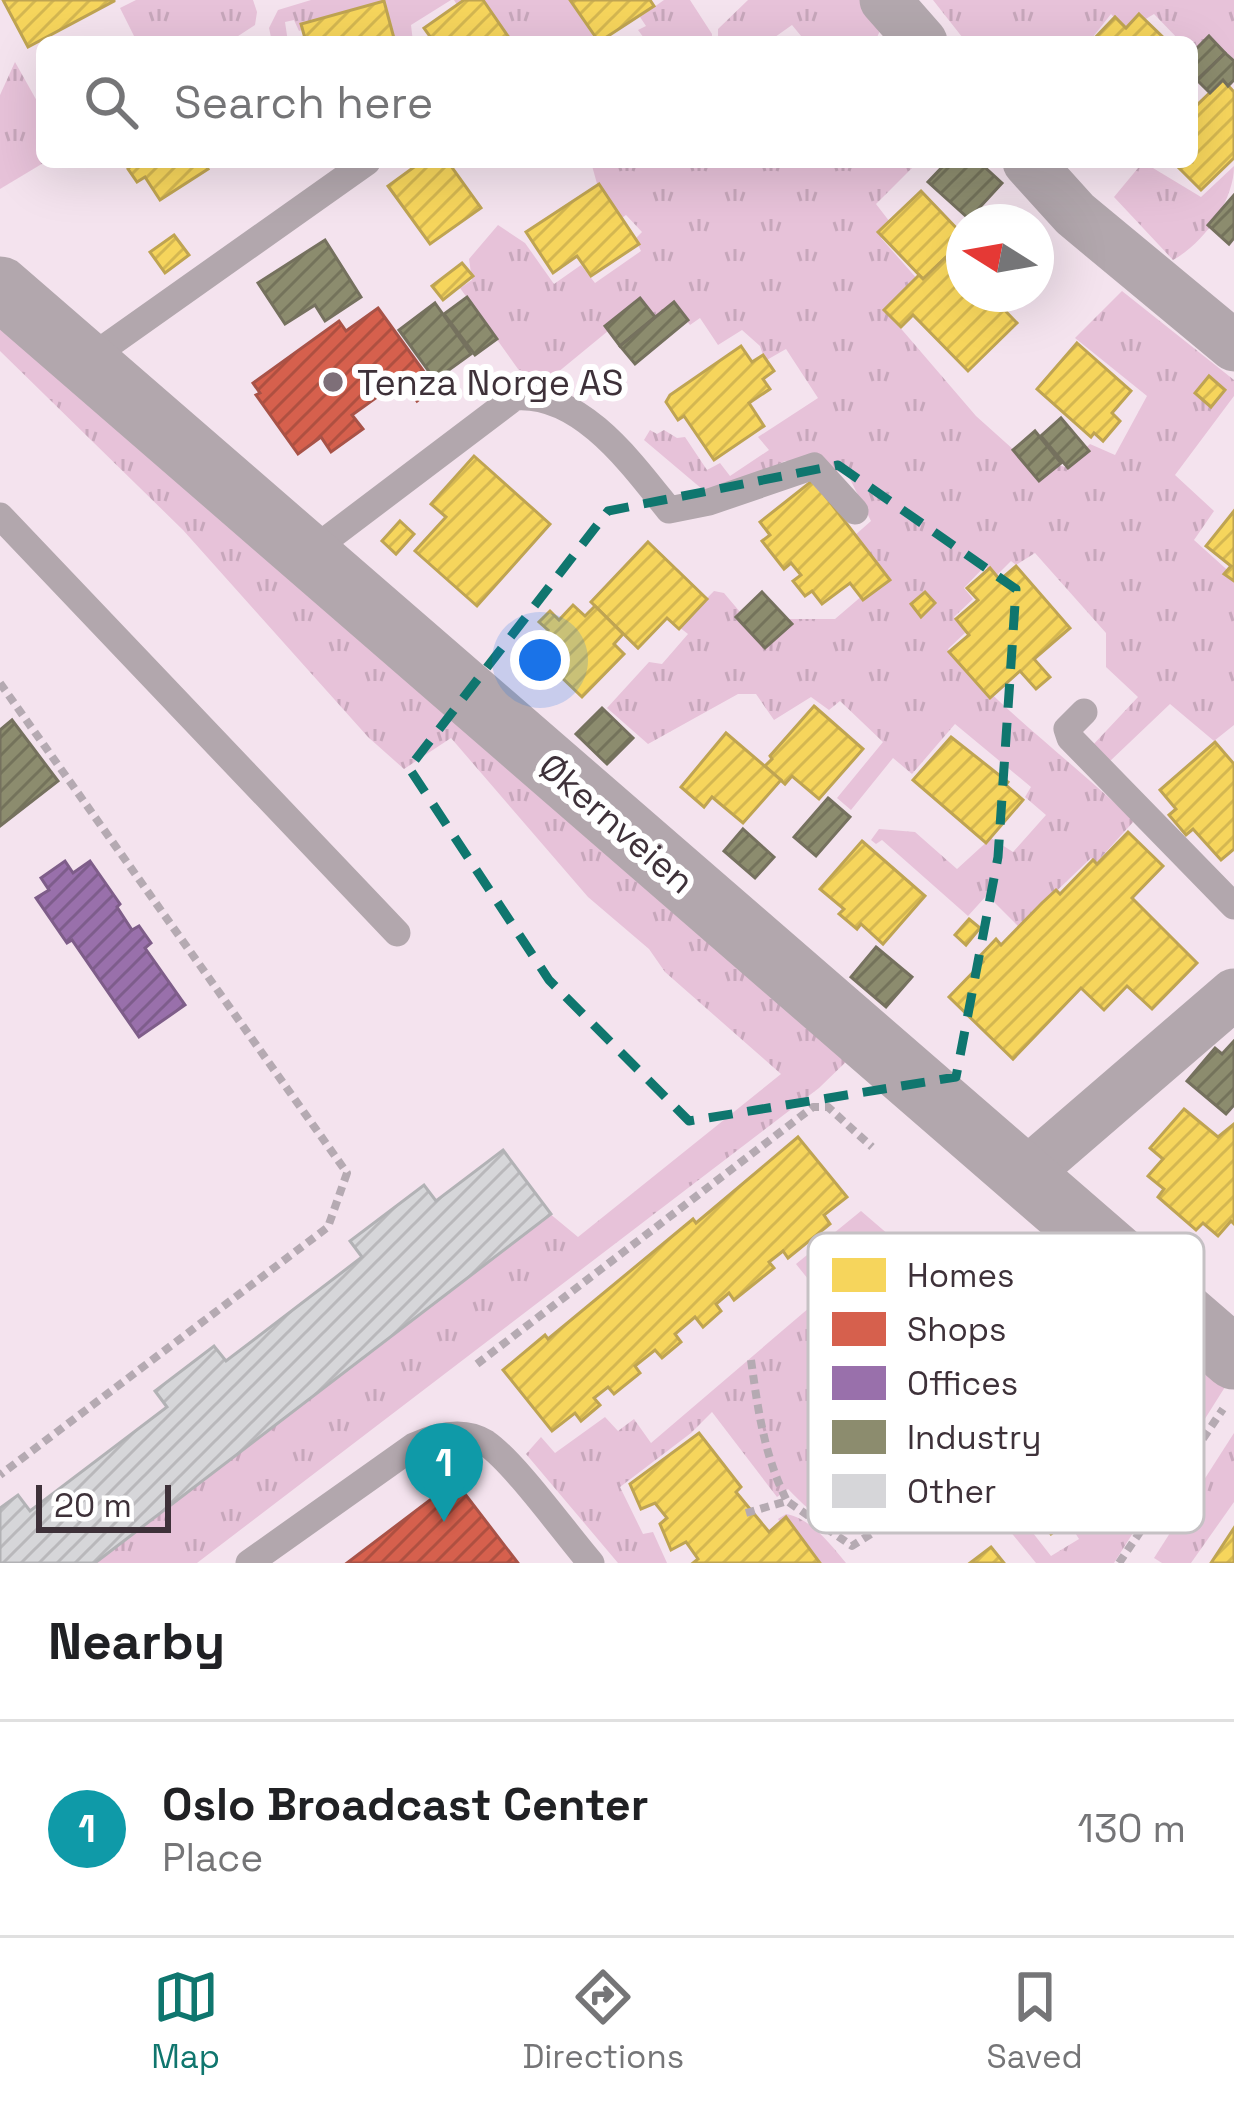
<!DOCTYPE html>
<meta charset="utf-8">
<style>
body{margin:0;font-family:"Space Grotesk",sans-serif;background:#f6f6f6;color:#202124}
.compass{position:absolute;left:946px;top:204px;width:108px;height:108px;border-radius:50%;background:#fff;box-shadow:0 12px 48px #0002;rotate:281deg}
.scale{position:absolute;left:36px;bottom:30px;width:135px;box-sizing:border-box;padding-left:12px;border:6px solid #3e3139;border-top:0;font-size:33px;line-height:42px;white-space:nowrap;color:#3e3139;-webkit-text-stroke:9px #fff;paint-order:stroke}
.you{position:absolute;left:540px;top:660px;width:42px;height:42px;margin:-30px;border:9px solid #fff;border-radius:50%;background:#1a73e8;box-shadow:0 0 0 18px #1a73e833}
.badge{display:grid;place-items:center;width:78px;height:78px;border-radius:50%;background:#0f766e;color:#fff;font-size:39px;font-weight:700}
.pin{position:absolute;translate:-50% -99px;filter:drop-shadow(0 3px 6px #0008)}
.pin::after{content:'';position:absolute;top:63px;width:42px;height:36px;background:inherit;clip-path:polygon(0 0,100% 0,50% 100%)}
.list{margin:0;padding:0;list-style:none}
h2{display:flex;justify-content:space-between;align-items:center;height:156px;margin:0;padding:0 48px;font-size:51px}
h2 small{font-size:39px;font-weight:400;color:#757577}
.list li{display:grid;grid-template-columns:78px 1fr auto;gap:36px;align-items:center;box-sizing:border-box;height:216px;padding:0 48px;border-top:3px solid #e0e0e0}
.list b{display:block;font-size:45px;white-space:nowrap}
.list p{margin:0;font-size:39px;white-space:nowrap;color:#757577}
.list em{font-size:39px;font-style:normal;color:#757577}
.icon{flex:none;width:66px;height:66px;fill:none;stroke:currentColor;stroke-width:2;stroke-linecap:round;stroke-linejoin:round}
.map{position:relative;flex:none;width:1234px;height:1563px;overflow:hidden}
.search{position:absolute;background:#fff;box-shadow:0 12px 48px #0002;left:36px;right:36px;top:36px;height:132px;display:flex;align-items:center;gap:30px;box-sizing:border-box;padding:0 42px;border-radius:18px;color:#757577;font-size:45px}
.sheet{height:372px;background:#fff}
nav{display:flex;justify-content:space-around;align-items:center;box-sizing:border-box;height:168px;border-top:3px solid #e0e0e0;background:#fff;font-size:33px;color:#757577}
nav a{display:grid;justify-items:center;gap:6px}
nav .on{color:#0f766e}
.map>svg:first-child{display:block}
.grass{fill:url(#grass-tufts)}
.park{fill:#e7c2d9}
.homes{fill:url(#homes-hatch);stroke:#bfa452;stroke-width:3}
.shops{fill:url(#shops-hatch);stroke:#a85247;stroke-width:3}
.offices{fill:url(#offices-hatch);stroke:#7e5d89;stroke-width:3}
.industry{fill:url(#industry-hatch);stroke:#75715e;stroke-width:3}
.building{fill:url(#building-hatch);stroke:#b2b2b5;stroke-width:3}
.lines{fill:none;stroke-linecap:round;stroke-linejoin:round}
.path{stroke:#b5aab2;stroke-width:8;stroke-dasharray:9 6;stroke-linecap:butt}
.service{stroke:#b2a7ad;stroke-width:27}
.minor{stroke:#b2a7ad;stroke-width:51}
.tertiary{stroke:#b2a7ad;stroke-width:63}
.marked{fill:none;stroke:#0f766e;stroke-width:9;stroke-dasharray:24 15;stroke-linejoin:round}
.poi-dot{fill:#7e6f78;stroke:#fff;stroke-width:4.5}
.labels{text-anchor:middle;stroke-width:12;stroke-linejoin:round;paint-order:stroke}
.poi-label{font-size:36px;fill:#3e3139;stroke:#fff;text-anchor:start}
.street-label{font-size:36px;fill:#3e3139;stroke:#fff}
.key{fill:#fff;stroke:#c5c1c4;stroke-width:3}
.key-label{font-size:33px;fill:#3e3139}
</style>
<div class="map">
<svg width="1234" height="1563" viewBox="0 0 1234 1563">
<defs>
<pattern id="grass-tufts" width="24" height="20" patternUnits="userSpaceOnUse" patternTransform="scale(3)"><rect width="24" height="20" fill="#e7c2d9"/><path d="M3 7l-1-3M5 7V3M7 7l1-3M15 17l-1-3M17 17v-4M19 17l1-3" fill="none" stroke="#c7a7bb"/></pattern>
<pattern id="homes-hatch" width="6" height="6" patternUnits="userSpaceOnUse" patternTransform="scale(3)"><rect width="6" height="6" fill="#f6d55c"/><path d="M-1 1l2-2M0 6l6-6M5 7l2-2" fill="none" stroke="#d4b751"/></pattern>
<pattern id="shops-hatch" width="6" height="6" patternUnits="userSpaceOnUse" patternTransform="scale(3)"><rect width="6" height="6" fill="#d6604d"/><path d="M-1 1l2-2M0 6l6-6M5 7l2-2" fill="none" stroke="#af5041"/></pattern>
<pattern id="offices-hatch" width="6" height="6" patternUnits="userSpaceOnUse" patternTransform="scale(3)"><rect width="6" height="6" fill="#9970ab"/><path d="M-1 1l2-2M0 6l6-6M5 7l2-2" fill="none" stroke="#7e5d8c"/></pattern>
<pattern id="industry-hatch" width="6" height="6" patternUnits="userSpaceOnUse" patternTransform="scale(3)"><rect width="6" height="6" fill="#8c8c6e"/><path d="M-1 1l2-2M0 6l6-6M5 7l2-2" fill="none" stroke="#74735b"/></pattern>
<pattern id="building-hatch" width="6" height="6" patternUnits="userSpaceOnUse" patternTransform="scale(3)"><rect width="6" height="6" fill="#d6d6d9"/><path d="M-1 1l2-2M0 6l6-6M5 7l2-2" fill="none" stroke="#b9b8bb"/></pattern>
</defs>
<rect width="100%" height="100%" fill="#f4e3ee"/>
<!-- grass -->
<g class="grass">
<polygon points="136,0 253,0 257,12 255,25 229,42 137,42 120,8"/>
<polygon points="311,0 451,0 411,25 413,42 395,42 383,6 299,31 294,20 285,22 288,42 272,42 269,28 278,10"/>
<path d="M454 0H569L597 42C545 42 484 53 454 0Z"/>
<polygon points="664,0 690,0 712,34 712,42 647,42 638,30 646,26 640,17"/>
<polygon points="748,0 862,0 882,26 875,42 806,42 792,25 768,42 723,42 718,37 718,29"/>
<polygon points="933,0 1234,0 1234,59 1216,44 1192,52 1192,42 1181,42 1154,14 1126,31 1111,14 1089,42 966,42"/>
<polygon points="15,62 42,110 45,162 0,189 0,95"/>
<path d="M591 162H909L913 167 876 204 893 226 881 238 919 281 885 310 976 416 1015 451 1065 467 1090 444 1115 455 1147 396 1075 338 1122 291 1234 380V396L1175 475 1214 511 1194 540 1234 576V725L1214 741 1170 704 1108 763 1091 747 1138 697 1106 667V633L1035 553 1016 565 1011 561 995 577 985 566 964 588 973 599 954 617 966 632 948 649C1004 713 1073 762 1134 821L1096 863 1091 858 1019 927 987 895 968 916 882 840 876 844 871 840 879 829 915 832 957 869 991 838 1013 852 1046 815 1025 797 1031 787 955 724 912 774 893 758 851 810 837 798 883 742 840 701 829 710 811 697 774 720 756 694H738L648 744 607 708 649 662 662 664 688 634 679 627 714 591 724 593 740 612 735 618 762 645 788 619H835L884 577 854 536 871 521 849 477 817 461H785L719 494 702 489 644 440 650 430 657 434 664 430 677 438 685 437 707 470 720 463 730 476 769 450 758 437 818 398 786 349 765 361 760 346 742 330 718 345 700 318 690 325 676 307 657 322 642 303 546 382 518 369 460 288 472 280 469 259 498 225 525 243 554 284 581 265 595 283 641 251 635 239 642 232 626 215 619 220 599 191Z"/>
<path d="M1143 162 1201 197 1234 166C1234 201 1204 243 1173 260L1114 197Z"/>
<polygon points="0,319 852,1056 819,1088 197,1563 86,1563 549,1213 578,1237 781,1074 665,972 649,949 588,897 451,738 404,769 368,737 183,530 0,351"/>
<path d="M942 1282 1025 1354 1045 1324 1058 1348C1028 1436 937 1485 862 1532 835 1535 806 1508 788 1489L777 1497 712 1412 691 1433 620 1487 643 1534 653 1532 667 1563H618L526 1454 541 1437 555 1453 605 1417 618 1431 634 1419 651 1443 830 1290 837 1296 810 1328 842 1371 850 1365 880 1404 889 1398 930 1434 927 1440 957 1463 971 1451 967 1446 990 1416 1000 1422 1032 1366 938 1286Z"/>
<polygon points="1142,1314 1225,1387 1114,1563 1036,1563 992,1509 1012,1481 1041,1526 1033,1533 1051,1556 1079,1539 1072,1528 1095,1510 1111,1530 1123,1523 1130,1510 1109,1484 1124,1472 1070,1401 1082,1387 1105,1402 1110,1400 1145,1361 1144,1349 1124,1332 1128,1317"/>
<polygon points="1234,1433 1234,1502 1191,1563 1162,1563 1154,1558"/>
<path d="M786 1514C812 1519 829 1543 846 1563H811L778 1519Z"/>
</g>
<!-- park -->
<polygon class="park" points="861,1211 918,1260 891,1292 877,1280 880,1274 866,1263 837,1296 825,1283 816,1289 796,1264"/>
<!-- homes -->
<g class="homes">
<polygon points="3,0 114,0 114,1 28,47"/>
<polygon points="464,0 483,0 512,42 434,42 424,28"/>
<polygon points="570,0 650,0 654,6 599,42"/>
<polygon points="384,1 395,42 306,42 301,24"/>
<polygon points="1139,14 1168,42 1091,42 1115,17 1126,28"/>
<polygon points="1223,80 1234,92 1234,158 1201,190 1173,162 1192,162 1192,110"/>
<polygon points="135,162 203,162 208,169 160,200 145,177 137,182 128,169"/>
<polygon points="421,162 448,162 481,208 430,244 388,186"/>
<polygon points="599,184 639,244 591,276 577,256 553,273 526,232"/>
<polygon points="921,191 964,236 964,240 923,279 878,232"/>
<polygon points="174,235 189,255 165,273 150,252"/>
<polygon points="945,258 951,264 956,260 964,268 964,294 989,294 1017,323 968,371 913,315 901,327 884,310 919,275 923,279"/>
<polygon points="462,263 473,276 443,300 432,286"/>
<polygon points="1077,343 1131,391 1112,413 1120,421 1103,441 1094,433 1091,437 1037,389"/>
<polygon points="741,346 752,362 763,355 774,371 763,379 770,389 749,403 764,426 714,460 684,416 678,420 666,402 670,395"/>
<polygon points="1209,376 1225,390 1211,407 1195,393"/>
<polygon points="474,456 550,524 477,606 415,551 446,517 431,504"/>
<polygon points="813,480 890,580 863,600 850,583 822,604 812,591 805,596 793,581 801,575 791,563 784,569 762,541 770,535 760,522"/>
<polygon points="1234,511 1234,581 1224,574 1231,566 1206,546"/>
<polygon points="400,521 414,534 396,554 382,541"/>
<polygon points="648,542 707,599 679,629 667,618 638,648 591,602"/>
<polygon points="1016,566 1070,628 1034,659 1050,677 1036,689 1020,671 990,698 949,652 969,635 956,619 978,600 967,588 990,568 1000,580"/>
<polygon points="925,592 935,603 921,617 911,604"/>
<polygon points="573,605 585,616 595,606 623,634 614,644 624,654 582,697 531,648 548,630 539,622 550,611 559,620"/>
<polygon points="814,706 863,749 819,799 792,776 785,784 765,766 772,759 770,756"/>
<polygon points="726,733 781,780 743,823 712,797 704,807 681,787"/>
<polygon points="951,737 1008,782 1006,785 1023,800 986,843 913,780"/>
<polygon points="1215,742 1234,764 1234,849 1221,860 1193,829 1186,835 1169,815 1176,809 1160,790"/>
<polygon points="1128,832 1163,866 1132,898 1197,963 1152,1009 1127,986 1104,1010 1081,988 1013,1059 949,997 983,962 978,958 996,939 1001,945 1042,903 1056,890 1060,894 1093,860 1097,864"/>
<polygon points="862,841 925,896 883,944 861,924 857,929 839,914 844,909 820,889"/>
<polygon points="969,919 980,928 966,945 955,935"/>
<polygon points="1184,1109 1218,1137 1234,1124 1234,1224 1231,1221 1218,1236 1203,1223 1196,1230 1158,1197 1164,1189 1148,1176 1163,1159 1150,1148"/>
<polygon points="798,1137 847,1197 824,1215 830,1224 788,1258 783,1251 769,1262 774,1268 734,1300 729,1293 716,1304 721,1311 703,1327 695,1317 675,1334 681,1342 662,1358 655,1350 635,1366 640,1373 614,1394 608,1387 594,1398 600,1405 581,1421 575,1413 552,1431 503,1370 545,1335 548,1339 693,1219 696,1223"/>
<polygon points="699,1433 741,1487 736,1492 769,1532 786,1517 820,1563 693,1563 698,1559 686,1542 671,1550 660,1524 667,1518 655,1503 641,1509 630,1484"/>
<polygon points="1047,1453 1093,1512 1071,1529 1066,1523 1051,1534 1018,1491 1031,1480 1025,1471"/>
<polygon points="1234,1528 1234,1563 1211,1563"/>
<polygon points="991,1547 1004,1563 970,1563"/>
</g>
<!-- shops -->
<g class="shops">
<polygon points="378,308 435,387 417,401 402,379 352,415 363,429 331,452 321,437 298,454 256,395 260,393 253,383 339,321 346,331"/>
<polygon points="455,1481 518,1563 347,1563"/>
</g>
<!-- offices -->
<polygon class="offices" points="65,861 73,873 90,861 120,904 117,907 132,930 139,926 151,943 145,948 185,1005 139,1037 72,940 67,943 36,898 49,890 41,878"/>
<!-- industry -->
<g class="industry">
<polygon points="1209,36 1225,53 1197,80 1192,75 1192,53"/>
<polygon points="1225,53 1234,61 1234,80 1228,86 1223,80 1210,93 1197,80"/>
<polygon points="947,162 979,162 1002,183 969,219 928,182"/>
<polygon points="1234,195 1234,238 1229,244 1208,225"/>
<polygon points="325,240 361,297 325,321 315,305 285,324 258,283"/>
<polygon points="467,297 497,339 475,355 444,314"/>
<polygon points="640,298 655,317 620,346 605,326"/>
<polygon points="674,302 688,320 635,364 620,346"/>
<polygon points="435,303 471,354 435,380 399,330"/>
<polygon points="1061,418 1089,451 1068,468 1041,436"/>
<polygon points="1035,431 1061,463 1039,481 1013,450"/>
<polygon points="762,592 792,624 765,648 736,617"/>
<polygon points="602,708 633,738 607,764 576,734"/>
<polygon points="12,720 58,781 0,826 0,730"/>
<polygon points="828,798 850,817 816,856 794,837"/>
<polygon points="743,829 774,857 755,878 724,851"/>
<polygon points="876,947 912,977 886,1007 851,977"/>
<polygon points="1234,1041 1234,1105 1226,1114 1187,1081 1215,1048 1222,1054"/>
</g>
<!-- building -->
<polygon class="building" points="503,1150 551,1214 95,1563 0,1563 0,1508 18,1495 30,1511 167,1407 155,1391 214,1346 226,1361 362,1257 350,1241 424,1185 436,1201"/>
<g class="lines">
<!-- path -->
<g class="path">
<polyline points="0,683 347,1173 328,1227 0,1475"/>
<path d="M751 1360C758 1410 764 1455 787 1501"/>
<polyline points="477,1364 813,1107 828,1107 872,1147"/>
<polyline points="746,1513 787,1501 852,1546 1019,1439"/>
<polyline points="1119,1563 1223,1409"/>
</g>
<!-- service -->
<g class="service">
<polyline points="89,365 107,346 367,162"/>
<polyline points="0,516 397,933"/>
<path d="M311 558 330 537 515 397C581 392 632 464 669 510L709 502 814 466 855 511"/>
<polyline points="1084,712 1067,729 1070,738 1234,906"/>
<path d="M249 1563 414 1446C436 1436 464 1429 486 1443 515 1463 565 1533 591 1563"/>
</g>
<!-- minor -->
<g class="minor">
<polyline points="885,0 922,42"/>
<polyline points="1028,162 1075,214 1234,346"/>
<polyline points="1023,1176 1234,994"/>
</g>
<!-- tertiary -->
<polyline class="tertiary" points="0,288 1234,1358"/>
</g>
<!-- marked area -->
<path class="marked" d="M838 465 1016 589 998 857 956 1077 689 1121 549 980 409 768 608 511Z"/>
<!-- markers -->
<circle class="poi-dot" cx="333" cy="382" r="12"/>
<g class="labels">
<!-- poi labels -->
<g class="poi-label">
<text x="357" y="395">Tenza Norge AS</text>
</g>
<!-- street labels -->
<g class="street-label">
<text transform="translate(617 823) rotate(41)" y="13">Økernveien</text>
</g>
</g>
<!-- legend -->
<rect x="808" y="1233" width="396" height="300" rx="18" class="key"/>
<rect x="832" y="1258" width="54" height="34" fill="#f6d55c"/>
<rect x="832" y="1312" width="54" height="34" fill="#d6604d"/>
<rect x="832" y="1366" width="54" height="34" fill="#9970ab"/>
<rect x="832" y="1420" width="54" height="34" fill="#8c8c6e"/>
<rect x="832" y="1474" width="54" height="34" fill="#d6d6d9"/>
<g class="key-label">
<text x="907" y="1287">Homes</text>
<text x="907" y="1341">Shops</text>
<text x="907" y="1395">Offices</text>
<text x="907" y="1449">Industry</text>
<text x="907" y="1503">Other</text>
</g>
</svg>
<svg class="compass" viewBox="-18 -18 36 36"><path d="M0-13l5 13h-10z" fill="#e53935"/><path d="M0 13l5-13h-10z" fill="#757577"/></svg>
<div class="scale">20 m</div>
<div class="you"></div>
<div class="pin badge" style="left:444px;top:1522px;background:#0f9aa8">1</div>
<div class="search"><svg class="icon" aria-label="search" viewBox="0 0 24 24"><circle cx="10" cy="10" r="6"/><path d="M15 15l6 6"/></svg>Search here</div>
</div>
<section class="sheet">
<h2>Nearby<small></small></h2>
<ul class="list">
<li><span class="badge" style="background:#0f9aa8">1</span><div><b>Oslo Broadcast Center</b><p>Place</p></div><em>130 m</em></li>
</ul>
</section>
<nav>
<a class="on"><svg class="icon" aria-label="map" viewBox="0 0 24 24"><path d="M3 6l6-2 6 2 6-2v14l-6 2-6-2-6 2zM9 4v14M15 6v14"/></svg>Map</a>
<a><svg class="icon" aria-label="directions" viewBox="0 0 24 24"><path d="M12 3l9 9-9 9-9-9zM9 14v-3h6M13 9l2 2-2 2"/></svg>Directions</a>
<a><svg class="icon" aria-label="saved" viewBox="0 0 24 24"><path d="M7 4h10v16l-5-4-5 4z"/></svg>Saved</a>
</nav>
